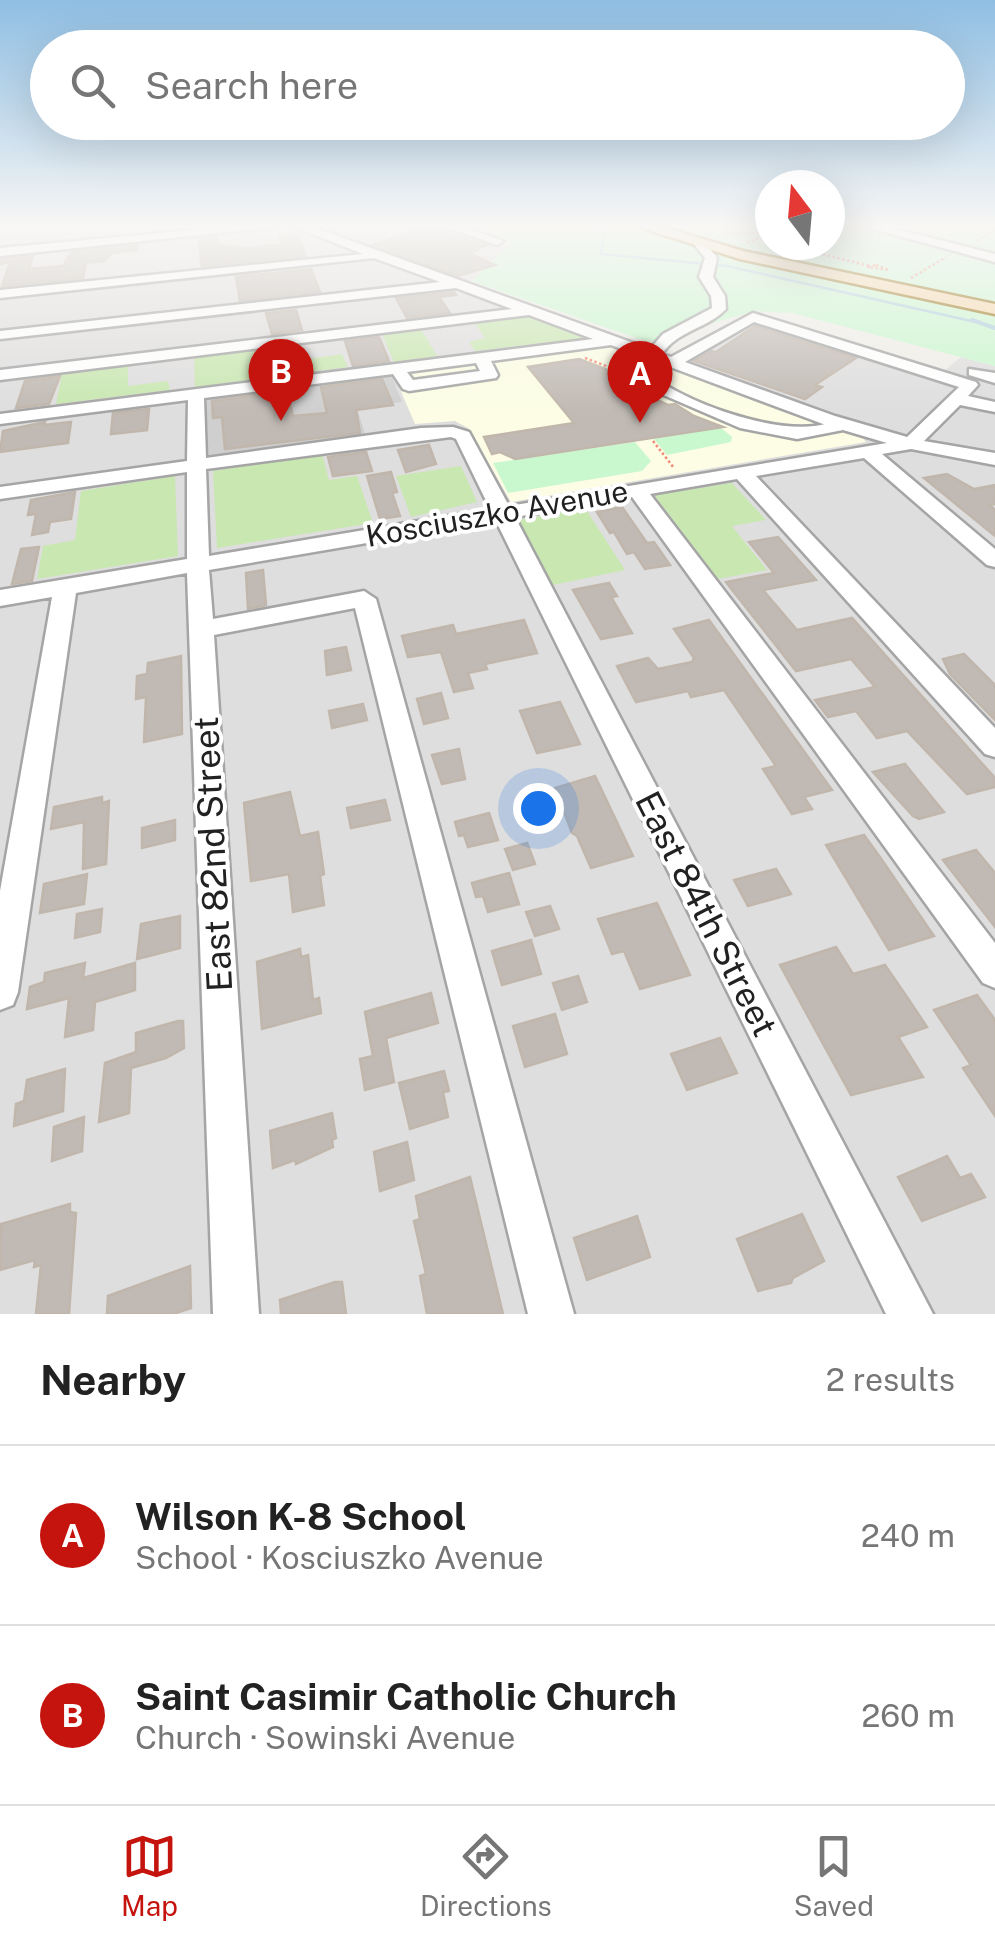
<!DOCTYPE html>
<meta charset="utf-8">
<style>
body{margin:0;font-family:"Public Sans",sans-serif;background:#f2f2f2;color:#222}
.compass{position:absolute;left:755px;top:170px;width:90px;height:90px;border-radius:50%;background:#fff;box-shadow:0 10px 40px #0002;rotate:344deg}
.you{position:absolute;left:538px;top:808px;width:35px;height:35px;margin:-25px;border:8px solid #fff;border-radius:50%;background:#1a73e8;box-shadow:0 0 0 15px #1a73e833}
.badge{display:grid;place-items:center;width:65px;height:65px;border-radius:50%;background:#c4140d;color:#fff;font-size:32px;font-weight:700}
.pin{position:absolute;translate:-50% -82px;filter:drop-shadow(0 2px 5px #0008)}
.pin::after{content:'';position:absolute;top:52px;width:35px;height:30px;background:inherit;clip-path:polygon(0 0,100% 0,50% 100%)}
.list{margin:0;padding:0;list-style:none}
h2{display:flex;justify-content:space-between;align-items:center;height:130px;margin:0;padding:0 40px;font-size:42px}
h2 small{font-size:32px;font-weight:400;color:#767676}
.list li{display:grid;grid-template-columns:65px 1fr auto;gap:30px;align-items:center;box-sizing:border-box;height:180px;padding:0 40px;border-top:2px solid #e0e0e0}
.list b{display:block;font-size:38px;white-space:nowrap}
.list p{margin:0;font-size:32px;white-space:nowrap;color:#767676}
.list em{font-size:32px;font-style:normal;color:#767676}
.icon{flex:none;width:55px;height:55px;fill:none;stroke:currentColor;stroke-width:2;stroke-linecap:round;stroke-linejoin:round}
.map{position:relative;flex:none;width:995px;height:1314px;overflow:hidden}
.search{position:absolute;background:#fff;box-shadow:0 10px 40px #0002;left:30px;right:30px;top:30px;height:110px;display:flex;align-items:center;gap:25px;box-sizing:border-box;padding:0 35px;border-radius:55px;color:#767676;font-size:38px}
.sheet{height:490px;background:#fff}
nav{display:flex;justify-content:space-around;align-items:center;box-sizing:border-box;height:140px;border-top:2px solid #e0e0e0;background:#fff;font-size:28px;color:#767676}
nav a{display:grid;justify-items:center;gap:5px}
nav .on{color:#c4140d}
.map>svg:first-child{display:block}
.residential{fill:#dfdede}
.education{fill:#fcfde4}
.religious{fill:#cfcfcf}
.grass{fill:#c9e7b1}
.park{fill:#c9f7ce}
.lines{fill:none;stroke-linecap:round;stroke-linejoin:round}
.stream-far1{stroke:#abcedb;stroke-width:2.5}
.stream{stroke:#abcedb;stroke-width:4}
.building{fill:#c1bab4;stroke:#c1b6ab;stroke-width:2.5}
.minor-casing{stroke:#a5a5a5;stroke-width:5}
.major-casing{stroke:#946c0a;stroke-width:5}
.path{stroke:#f18978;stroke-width:2.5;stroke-dasharray:2.5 2.5;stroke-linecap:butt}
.minor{fill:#fff;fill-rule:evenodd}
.major{fill:#f6d7a7;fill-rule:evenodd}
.labels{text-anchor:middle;stroke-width:8;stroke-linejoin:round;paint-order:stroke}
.street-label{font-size:30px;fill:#212121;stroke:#fff}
.near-street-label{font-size:35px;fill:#212121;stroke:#fff}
</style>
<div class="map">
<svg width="995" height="1314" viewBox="0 0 995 1314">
<rect width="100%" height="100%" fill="#f0eee8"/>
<!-- residential -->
<polygon class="residential" points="0,227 452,227 508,247 467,286 673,362 753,317 939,375 961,357 995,366 995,1314 0,1314"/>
<!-- education -->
<polygon class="education" points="607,344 661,361 861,436 866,442 511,502 468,428 455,421 415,424 393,373"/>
<!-- religious -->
<polygon class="religious" points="391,374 402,402 357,408 365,434 203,456 201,398"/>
<!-- grass -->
<g class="grass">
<polygon points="528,316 585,338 475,351 469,342 485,338 475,323"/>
<polygon points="421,329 437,356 394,362 382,334"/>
<polygon points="298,344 302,360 342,354 348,367 195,387 194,357"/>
<polygon points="128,365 128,386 168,381 170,390 56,404 62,373"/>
<polygon points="322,454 329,480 357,476 373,523 217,548 213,471"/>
<polygon points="461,466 477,502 411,517 396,476"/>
<polygon points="175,476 178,556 37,579 43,546 75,540 81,491"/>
<polygon points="732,483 766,520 732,526 767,570 718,579 654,495"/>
<polygon points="585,508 625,570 553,585 518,520"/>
</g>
<!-- park -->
<g class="park">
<polygon points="465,227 770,227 770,245 830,245 830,227 995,227 995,366 792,313 754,311 648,342 472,281 511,243"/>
<polygon points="720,427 732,437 731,442 667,455 654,439"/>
<polygon points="635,442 651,461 642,471 508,493 493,463"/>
</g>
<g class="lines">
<!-- stream-far1 -->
<polyline class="stream-far1" points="597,227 604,232 601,254 727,266 980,323"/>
<!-- stream -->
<polyline class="stream" points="972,320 995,328"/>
</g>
<!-- building -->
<g class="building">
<polygon points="426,227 487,245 469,253 495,265 458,276 373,245"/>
<polygon points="298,234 306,256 202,266 201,262 199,239 217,237 218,245 249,248 282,244 279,236"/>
<polygon points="138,245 137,250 112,253 104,261 86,263 83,278 2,286 10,262 0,264 0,260 33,256 29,269 63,266 71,252"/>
<polygon points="311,269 320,292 240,301 236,277"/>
<polygon points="454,292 456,295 439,297 450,313 407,318 396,298"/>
<polygon points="296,310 302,330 272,334 266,313"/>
<polygon points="755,326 823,348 856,358 815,385 822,387 805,399 694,361 712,351 716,352"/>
<polygon points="379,337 389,361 353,366 345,341"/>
<polygon points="579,359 621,375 628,387 668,405 675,404 694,416 723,427 515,459 500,452 492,454 484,437 574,423 528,367"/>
<polygon points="60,376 49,404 16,408 25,381"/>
<polygon points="382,379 393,405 356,410 360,433 225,449 222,417 213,418 212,401 287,391 293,416 327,413 321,387"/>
<polygon points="149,409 147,430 111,434 113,413"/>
<polygon points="45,422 44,425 71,422 68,443 0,452 3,431"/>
<polygon points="429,445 436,464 406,472 398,450"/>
<polygon points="366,452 372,471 333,476 328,457"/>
<polygon points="391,472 397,492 392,493 400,516 380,519 367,476"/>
<polygon points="947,474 974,489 995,485 995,504 990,505 995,510 995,536 924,478"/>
<polygon points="75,492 71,519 50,522 48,532 32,535 36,514 28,515 31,500"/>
<polygon points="622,507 647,543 654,542 670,565 645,569 634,552 627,554 614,532 610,533 597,512"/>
<polygon points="778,537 816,580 763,590 797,630 852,618 995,778 995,787 967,794 907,731 877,738 856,711 828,717 815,700 875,687 851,659 796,671 726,582 774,573 749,542"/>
<polygon points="39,547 32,581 12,584 21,549"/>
<polygon points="263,570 266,605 248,609 246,573"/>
<polygon points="609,583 617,596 611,597 632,633 601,639 573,590"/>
<polygon points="524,620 537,653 485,664 487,669 468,673 473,688 454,692 441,652 408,657 402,636 453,625 456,634"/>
<polygon points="709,620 832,790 804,797 812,809 792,814 763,769 776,766 724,690 691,697 688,691 636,702 628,687 617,666 648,658 658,669 692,662 694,658 674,629"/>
<polygon points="346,647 351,670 327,675 325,651"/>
<polygon points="964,654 995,685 995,720 950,674 943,659"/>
<polygon points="181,656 182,734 144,742 146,697 136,699 137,676 147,674 148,663"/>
<polygon points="441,693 448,718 424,724 417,699"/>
<polygon points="560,702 580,744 537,753 520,711"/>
<polygon points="363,704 367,720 332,728 329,711"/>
<polygon points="459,749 465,779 442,784 432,755"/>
<polygon points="905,764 926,790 944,812 919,819 913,816 873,772"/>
<polygon points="595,776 633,856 591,868 577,836 572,833 555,788"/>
<polygon points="290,792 300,836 318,832 324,874 320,876 324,905 293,912 289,874 251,881 244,803"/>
<polygon points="102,797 102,803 109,801 106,864 83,869 84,822 51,829 54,807"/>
<polygon points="385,800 390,820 351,828 347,808"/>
<polygon points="489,813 498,840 468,847 464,835 459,836 455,822"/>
<polygon points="175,820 175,840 142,848 142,828"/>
<polygon points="864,835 882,860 934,936 889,950 826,845"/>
<polygon points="527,843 535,864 513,870 505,849"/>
<polygon points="976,850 995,873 995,927 943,860"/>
<polygon points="776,869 791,894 748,906 734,880"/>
<polygon points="509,873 519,904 488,912 483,896 476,897 472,883"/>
<polygon points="87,874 84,904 40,913 44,884"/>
<polygon points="657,903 690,975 640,989 624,951 612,954 598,919"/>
<polygon points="550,906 559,929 535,936 526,912"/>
<polygon points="102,909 100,932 75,938 77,914"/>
<polygon points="180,916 180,948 137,959 141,924"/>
<polygon points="531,940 541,974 502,985 492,951"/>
<polygon points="836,947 853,974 885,965 909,1000 927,1027 898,1037 923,1077 851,1095 780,965"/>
<polygon points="300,949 301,957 308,955 313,1000 319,998 321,1013 262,1029 257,962"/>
<polygon points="85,963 83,978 135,963 135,990 95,1002 93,1030 65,1037 69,998 27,1009 30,987 44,982 45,973"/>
<polygon points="578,976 587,1002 562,1010 553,983"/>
<polygon points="431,993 438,1023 386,1038 394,1082 365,1090 360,1059 373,1056 365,1012"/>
<polygon points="977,995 995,1020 995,1116 963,1068 971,1065 934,1010"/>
<polygon points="555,1014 567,1054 525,1067 513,1026"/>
<polygon points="178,1021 183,1021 184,1048 166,1058 131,1068 129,1113 99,1122 105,1063 136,1052 136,1033"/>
<polygon points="720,1038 737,1073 687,1090 671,1054"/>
<polygon points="65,1069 63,1111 14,1126 16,1104 24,1101 27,1080"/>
<polygon points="444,1071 449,1091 443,1092 448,1117 410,1129 399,1083"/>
<polygon points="332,1113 336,1138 332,1140 333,1147 296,1164 295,1160 273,1168 270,1131"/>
<polygon points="84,1117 82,1151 52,1161 54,1127"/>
<polygon points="407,1142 414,1180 380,1191 374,1152"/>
<polygon points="947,1156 960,1178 971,1174 985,1197 922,1221 898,1177"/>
<polygon points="470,1177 503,1314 427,1314 420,1276 426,1274 414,1221 420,1219 416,1196"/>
<polygon points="70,1204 70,1212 76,1213 69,1314 36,1314 41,1265 34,1267 35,1260 0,1270 1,1224"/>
<polygon points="802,1214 824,1261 793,1278 791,1283 758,1291 737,1239"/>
<polygon points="637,1216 650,1257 587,1280 574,1238"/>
<polygon points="190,1266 191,1308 173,1314 107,1314 108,1296"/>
<polygon points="335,1282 342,1282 346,1314 281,1314 280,1300"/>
</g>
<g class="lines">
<!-- minor casing -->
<g class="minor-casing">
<g id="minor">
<polygon points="227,227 274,227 0,256 0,248"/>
<path d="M295 227H313L650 349 663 334 712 308 711 296 699 277 705 258 693 243 703 240 717 258 713 277 725 296 726 309C707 329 678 330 662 354L671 357 753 313 976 382 978 385 968 396 995 402V412L960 405 924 441 995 453V465L911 449 882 454 995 549V567L987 565 864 458 756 476 995 728V757L985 754 737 479 650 494 995 943V988L983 983 632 497 515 517 933 1314H886L496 521 209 570 213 619 364 591 376 599 574 1314H528L355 608 214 635 259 1314H213L187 573 76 593 18 992 13 1005 0 1010V891L52 597 0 606V590L187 559V472L0 499V487L187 461 188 400 0 424V414L593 339 529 315 0 380V370L512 309 456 288 0 339V331L440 282 374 258 0 298V290L363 254ZM754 322 959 387 907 437 835 416 685 362ZM611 345 635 354 630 372 645 387 740 428 797 439 843 430 887 443 509 506 469 432 453 427 421 428 206 458 204 398 393 374 403 389 409 391 496 378 498 375 491 361ZM649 359 823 424H825C779 437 681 402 646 371ZM476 363 480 371 413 380 407 372ZM451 437 456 439 490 509 209 556 206 469Z"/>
<polygon points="446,227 465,227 503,241 497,245"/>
<polygon points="866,227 887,227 995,254 995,262"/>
<polygon points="969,369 995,373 995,383 969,375"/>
</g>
</g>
<!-- major casing -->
<g class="major-casing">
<polygon id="major" points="639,227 662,227 743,251 995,304 995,314 740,259"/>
</g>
<!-- path -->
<g class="path">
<polyline points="722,234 767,233"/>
<polyline points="977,241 995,230"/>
<polyline points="747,243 770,233"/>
<polygon points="812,249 822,251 814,256 804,253"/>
<polyline points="818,253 870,266"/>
<polygon points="876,265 889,270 868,267"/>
<polyline points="911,278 946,257"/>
<polyline points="585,358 622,372"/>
<polyline points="653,441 674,468"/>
</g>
<!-- minor -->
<use href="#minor" class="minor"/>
<!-- major -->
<use href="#major" class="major"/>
</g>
<!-- sky -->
<linearGradient id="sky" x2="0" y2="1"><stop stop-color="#8fbee3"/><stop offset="0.55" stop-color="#f8f7f5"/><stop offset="1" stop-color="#f8f7f5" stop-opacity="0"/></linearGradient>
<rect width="995" height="411" fill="url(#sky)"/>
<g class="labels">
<!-- street labels -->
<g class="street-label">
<text transform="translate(497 514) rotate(-10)" y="10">Kosciuszko Avenue</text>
</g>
<!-- near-street labels -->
<g class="near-street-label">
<text transform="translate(213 854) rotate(-93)" y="12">East 82nd Street</text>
<text transform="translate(706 914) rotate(63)" y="12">East 84th Street</text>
</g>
</g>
</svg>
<svg class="compass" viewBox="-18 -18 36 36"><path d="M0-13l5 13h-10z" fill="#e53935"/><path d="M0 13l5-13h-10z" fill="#767676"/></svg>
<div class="you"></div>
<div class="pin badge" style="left:640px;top:423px">A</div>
<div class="pin badge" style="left:281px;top:421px">B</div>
<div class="search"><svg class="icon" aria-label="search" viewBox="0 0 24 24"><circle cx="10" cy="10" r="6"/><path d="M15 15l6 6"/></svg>Search here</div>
</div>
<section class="sheet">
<h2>Nearby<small>2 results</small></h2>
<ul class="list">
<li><span class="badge">A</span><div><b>Wilson K-8 School</b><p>School · Kosciuszko Avenue</p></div><em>240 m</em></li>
<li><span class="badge">B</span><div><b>Saint Casimir Catholic Church</b><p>Church · Sowinski Avenue</p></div><em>260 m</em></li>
</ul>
</section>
<nav>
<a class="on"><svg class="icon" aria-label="map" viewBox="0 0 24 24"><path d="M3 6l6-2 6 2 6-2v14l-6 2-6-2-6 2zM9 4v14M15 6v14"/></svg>Map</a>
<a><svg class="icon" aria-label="directions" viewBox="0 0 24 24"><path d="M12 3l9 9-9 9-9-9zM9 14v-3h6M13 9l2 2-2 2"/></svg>Directions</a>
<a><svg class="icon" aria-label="saved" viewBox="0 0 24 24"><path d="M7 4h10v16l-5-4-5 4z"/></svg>Saved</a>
</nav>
